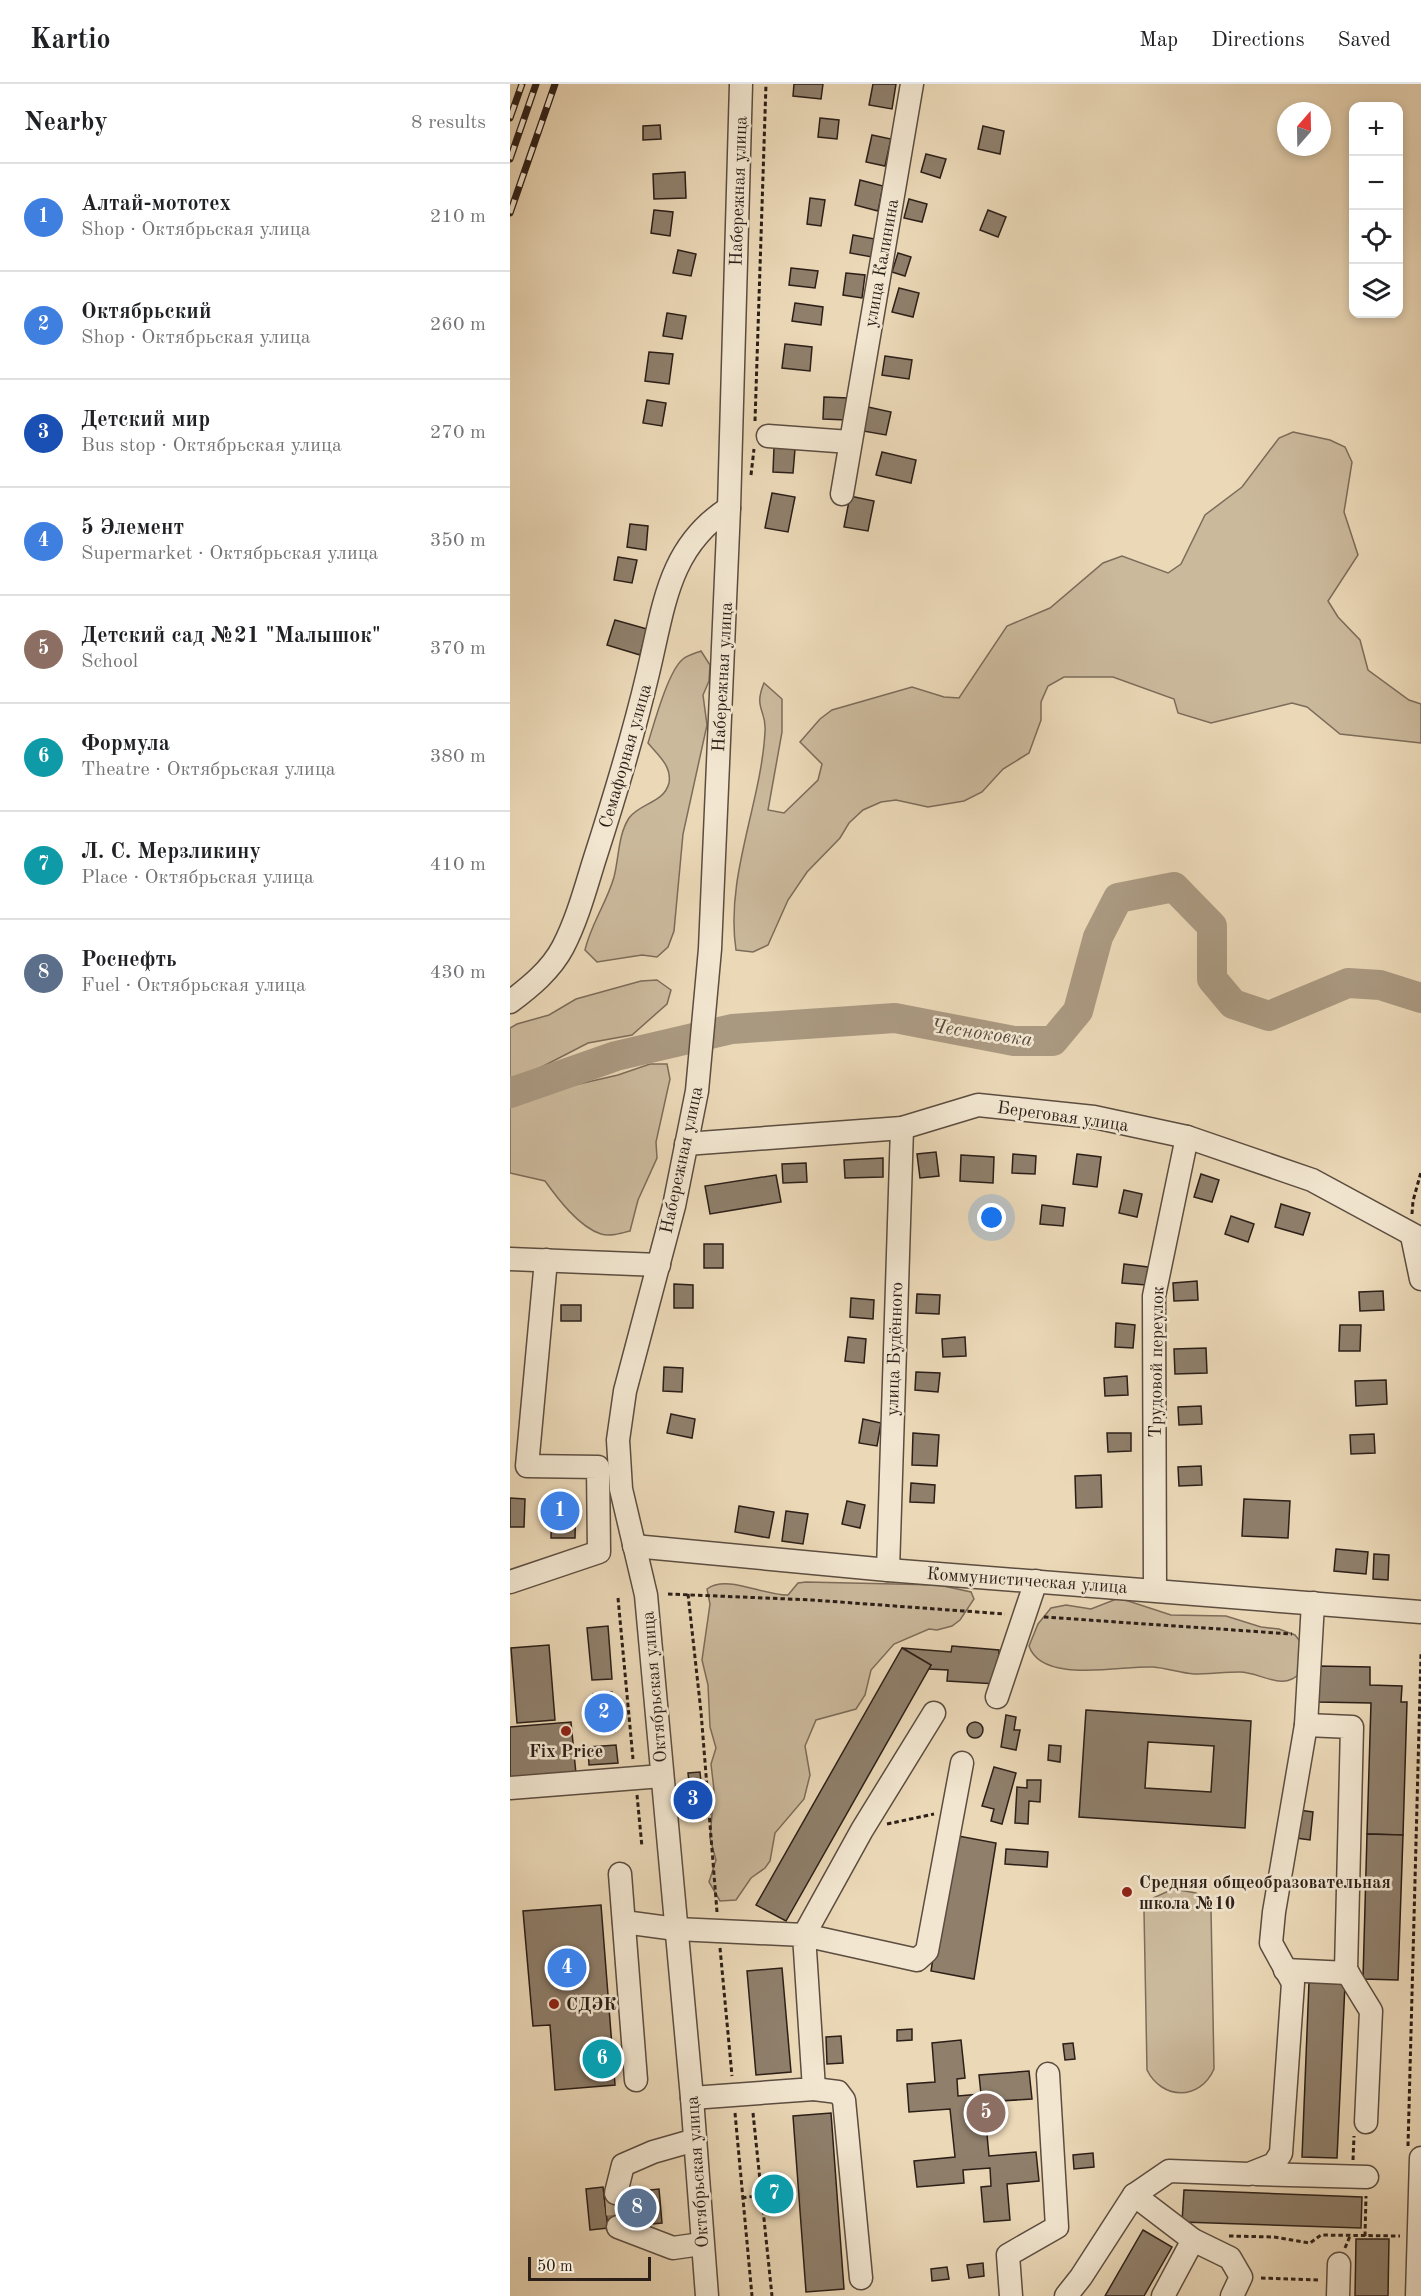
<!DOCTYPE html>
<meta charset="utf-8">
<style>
body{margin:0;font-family:"Old Standard TT",serif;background:#f2f2f2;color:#202124}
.controls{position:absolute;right:18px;top:18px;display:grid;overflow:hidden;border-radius:12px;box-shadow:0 3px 9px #0003}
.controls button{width:54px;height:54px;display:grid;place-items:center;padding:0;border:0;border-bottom:2px solid #e0e0e0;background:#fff;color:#202124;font:30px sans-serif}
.compass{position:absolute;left:767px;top:18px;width:54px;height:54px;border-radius:50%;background:#fff;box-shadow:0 3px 9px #0003;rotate:20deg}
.scale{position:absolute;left:18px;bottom:15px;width:123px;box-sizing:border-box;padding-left:6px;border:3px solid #2c1f18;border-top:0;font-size:16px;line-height:21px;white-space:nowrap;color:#2c1f18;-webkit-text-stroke:4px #f2e6d0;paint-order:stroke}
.you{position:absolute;left:482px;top:1134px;width:21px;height:21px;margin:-15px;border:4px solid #fff;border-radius:50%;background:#1a73e8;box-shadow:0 0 0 9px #1a73e833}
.badge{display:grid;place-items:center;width:39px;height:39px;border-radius:50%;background:#8f2418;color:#fff;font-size:20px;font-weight:700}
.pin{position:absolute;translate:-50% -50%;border:3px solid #fff;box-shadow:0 2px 6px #0006}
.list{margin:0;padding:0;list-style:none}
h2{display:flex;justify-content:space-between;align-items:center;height:78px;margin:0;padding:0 24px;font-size:26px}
h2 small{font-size:20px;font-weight:400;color:#757577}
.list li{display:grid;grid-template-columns:39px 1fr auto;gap:18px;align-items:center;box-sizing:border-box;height:108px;padding:0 24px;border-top:2px solid #e0e0e0}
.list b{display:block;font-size:22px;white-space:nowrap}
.list p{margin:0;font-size:20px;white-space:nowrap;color:#757577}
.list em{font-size:20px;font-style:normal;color:#757577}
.icon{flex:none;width:33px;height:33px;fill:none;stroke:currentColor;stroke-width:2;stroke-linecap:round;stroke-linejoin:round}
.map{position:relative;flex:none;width:911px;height:2212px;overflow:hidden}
header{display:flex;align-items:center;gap:36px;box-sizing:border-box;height:84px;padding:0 30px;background:#fff;border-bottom:2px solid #e0e0e0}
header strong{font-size:28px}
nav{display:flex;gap:33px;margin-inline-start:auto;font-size:21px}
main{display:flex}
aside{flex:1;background:#fff}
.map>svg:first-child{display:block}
.green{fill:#cbb99c;stroke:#7c6c5a;stroke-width:1.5}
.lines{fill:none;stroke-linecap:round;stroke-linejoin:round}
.river{stroke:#aa9981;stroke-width:30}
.building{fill:#8f7f6b;stroke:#2c1f18;stroke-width:1.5;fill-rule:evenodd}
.minor-tunnel{stroke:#c5b397;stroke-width:22;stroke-dasharray:22 11;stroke-linecap:butt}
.minor-casing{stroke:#5c4d40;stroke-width:25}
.path{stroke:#2c1f18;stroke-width:3;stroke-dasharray:4.5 3;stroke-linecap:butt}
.minor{stroke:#f2e6d0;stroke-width:22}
.rail-casing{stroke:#2c1f18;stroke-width:7}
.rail{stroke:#f2e6d0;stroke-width:4.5;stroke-dasharray:14;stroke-linecap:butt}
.poi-dot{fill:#8f2418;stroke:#f2e6d0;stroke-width:2}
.labels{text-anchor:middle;stroke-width:5;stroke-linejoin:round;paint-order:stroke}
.street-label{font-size:18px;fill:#2c1f18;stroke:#f2e6d0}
.poi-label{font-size:18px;font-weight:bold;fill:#2c1f18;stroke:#f2e6d0;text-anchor:start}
.water-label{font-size:20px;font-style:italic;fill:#584a3d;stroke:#f2e6d0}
</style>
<header>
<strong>Kartio</strong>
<nav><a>Map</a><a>Directions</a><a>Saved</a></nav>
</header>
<main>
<aside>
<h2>Nearby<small>8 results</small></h2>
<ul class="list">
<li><span class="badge" style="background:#3f7fe0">1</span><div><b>Алтай-мототех</b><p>Shop · Октябрьская улица</p></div><em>210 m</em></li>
<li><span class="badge" style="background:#3f7fe0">2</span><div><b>Октябрьский</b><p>Shop · Октябрьская улица</p></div><em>260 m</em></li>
<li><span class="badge" style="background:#1a4fb4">3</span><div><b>Детский мир</b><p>Bus stop · Октябрьская улица</p></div><em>270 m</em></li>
<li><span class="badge" style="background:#3f7fe0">4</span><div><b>5 Элемент</b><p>Supermarket · Октябрьская улица</p></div><em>350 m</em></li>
<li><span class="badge" style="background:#8d6e63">5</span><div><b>Детский сад №21 &quot;Малышок&quot;</b><p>School</p></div><em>370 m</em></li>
<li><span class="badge" style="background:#0f9aa8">6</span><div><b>Формула</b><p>Theatre · Октябрьская улица</p></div><em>380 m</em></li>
<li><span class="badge" style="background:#0f9aa8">7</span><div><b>Л. С. Мерзликину</b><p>Place · Октябрьская улица</p></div><em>410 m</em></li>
<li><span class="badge" style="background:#5c6f8a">8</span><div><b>Роснефть</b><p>Fuel · Октябрьская улица</p></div><em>430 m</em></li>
</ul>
</aside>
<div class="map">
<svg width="911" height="2212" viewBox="0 0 911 2212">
<rect width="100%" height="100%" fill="#ebd8b7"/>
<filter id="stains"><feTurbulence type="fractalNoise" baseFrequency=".00333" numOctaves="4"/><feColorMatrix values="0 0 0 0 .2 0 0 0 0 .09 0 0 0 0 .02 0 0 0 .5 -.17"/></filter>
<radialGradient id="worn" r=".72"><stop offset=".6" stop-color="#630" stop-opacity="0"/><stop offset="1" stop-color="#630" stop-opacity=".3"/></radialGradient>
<!-- green -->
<g class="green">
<path d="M783 348 820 356 835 363 842 378 834 428 848 471 818 517 828 533 850 556 858 586 899 616 911 620V659L830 650 797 623 782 619 701 639 668 629 664 615 603 593H554L538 602 531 618V636L519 669 493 685 472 708 454 717 418 723 386 716 371 718 353 726 339 739 330 754 297 788 278 816 258 861 243 868 226 866C215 793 251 720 255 648 257 626 243 625 254 599L272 615V648L258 726 274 729 308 696 312 680 290 658 310 635 322 626 402 603 434 613 449 614 497 542 540 524 593 479 612 472 658 489 671 480 695 431 732 403 769 354Z"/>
<path d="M191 567 200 581 199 597 193 611 197 641 173 750 164 847 158 863 147 873 132 871 87 878 75 866C81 840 97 818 104 793 109 774 108 751 119 734 130 719 154 719 159 699 162 682 148 671 138 659 144 640 158 587 173 575 178 571 186 569 191 567Z"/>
<polygon points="147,896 161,906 157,920 122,951 78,959 20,989 0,994 0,944 7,940 39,931 66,915 131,897"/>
<path d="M140 980H157L160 995 146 1058 147 1074 128 1116 120 1147C111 1149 101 1153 91 1150 69 1143 48 1115 35 1097L0 1089V1020L43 1006 108 991Z"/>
<path d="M296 1498 429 1501 461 1508 464 1515 450 1536 442 1542 427 1546 419 1545 384 1560 361 1586 355 1611 346 1625 306 1636 295 1662 300 1691 294 1715 265 1749 260 1777 255 1784 241 1794 226 1816 210 1817 199 1798 206 1776 200 1754 204 1706 201 1680 206 1664 200 1643 198 1601 192 1576 200 1520 197 1505C217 1490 254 1512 278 1511L288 1499Z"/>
<path d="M609 1514 661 1531 716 1532 751 1543 769 1545 785 1551 796 1565 790 1589C773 1608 750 1588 730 1588 715 1588 699 1590 684 1590 670 1589 657 1584 643 1583 614 1581 532 1601 519 1562L528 1540 541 1524 556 1521 581 1525Z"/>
<path d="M663 1805 686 1809 701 1826 704 1985C690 2017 652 2016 637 1986L634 1827 643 1814Z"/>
</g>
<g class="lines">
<!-- river -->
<polyline class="river" points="0,1009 106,972 222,945 385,934 504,957 543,957 568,927 588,853 608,814 664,803 702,842 702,895 723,920 759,932 838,899 870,901 911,914"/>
</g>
<!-- building -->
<g class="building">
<polygon points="284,0 313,0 311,15 283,12"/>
<polygon points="363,0 386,0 382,25 359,21"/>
<polygon points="310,34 329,36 327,55 308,53"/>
<polygon points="150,41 151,55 133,56 133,42"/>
<polygon points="473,42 494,47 490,70 468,65"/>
<polygon points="362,51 381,55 375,82 356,78"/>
<polygon points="416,70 436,75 430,94 411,88"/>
<polygon points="175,88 176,114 144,115 143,90"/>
<polygon points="350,96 373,102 368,127 345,121"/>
<polygon points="300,114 315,116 311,142 297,140"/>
<polygon points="399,115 417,120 412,138 394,134"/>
<polygon points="144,126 163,128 160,152 141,149"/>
<polygon points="478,126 496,133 488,153 470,146"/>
<polygon points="343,151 365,155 362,173 340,169"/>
<polygon points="168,166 186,170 181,192 163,189"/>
<polygon points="388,169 401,173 395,192 382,188"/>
<polygon points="281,184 308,187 305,204 279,201"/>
<polygon points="336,189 355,191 352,214 333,211"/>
<polygon points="389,204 409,209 403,233 382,228"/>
<polygon points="285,219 313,223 311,241 282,237"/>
<polygon points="157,229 176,232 172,255 153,252"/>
<polygon points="275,260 302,263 300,287 272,284"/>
<polygon points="139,268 163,270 159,300 135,297"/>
<polygon points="375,272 402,276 399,295 372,291"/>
<polygon points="314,313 338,314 337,336 313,335"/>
<polygon points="137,316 156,319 152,342 133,339"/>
<polygon points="358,323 381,328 376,351 353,347"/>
<polygon points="264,363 285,365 283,389 263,388"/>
<polygon points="372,368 406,376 401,399 366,391"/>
<polygon points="262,409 285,413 278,448 255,444"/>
<polygon points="340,412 364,417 358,447 334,443"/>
<polygon points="120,440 138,442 136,466 117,463"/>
<polygon points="108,473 127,476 122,499 104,496"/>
<polygon points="105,536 137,545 130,571 97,561"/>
<polygon points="426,1068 429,1092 410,1094 407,1070"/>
<polygon points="503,1070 526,1072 525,1090 502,1089"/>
<polygon points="567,1070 591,1073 587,1103 563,1100"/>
<polygon points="451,1071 484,1073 483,1099 450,1097"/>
<polygon points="373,1074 373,1093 335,1094 334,1076"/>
<polygon points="296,1079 297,1098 273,1099 272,1080"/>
<polygon points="691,1090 709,1096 702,1118 684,1113"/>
<polygon points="266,1091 271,1118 200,1130 195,1102"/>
<polygon points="614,1106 632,1110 627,1133 609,1129"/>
<polygon points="771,1120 800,1129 793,1151 765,1143"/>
<polygon points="532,1121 555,1124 553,1142 530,1140"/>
<polygon points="721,1132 744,1140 738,1158 715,1150"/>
<rect x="194" y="1160" width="19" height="24"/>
<polygon points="614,1180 638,1183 636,1201 612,1199"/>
<polygon points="687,1197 688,1216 664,1217 663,1199"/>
<polygon points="164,1200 183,1201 183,1224 164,1224"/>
<polygon points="873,1207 874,1226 850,1227 849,1208"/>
<polygon points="407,1210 430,1211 429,1230 406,1229"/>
<polygon points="341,1214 364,1216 363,1235 340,1233"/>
<rect x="51" y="1221" width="20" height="16"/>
<polygon points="606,1239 625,1241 623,1264 605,1263"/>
<polygon points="830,1241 851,1241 850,1267 829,1267"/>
<polygon points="338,1253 356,1255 354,1279 335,1277"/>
<polygon points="455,1253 456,1272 433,1273 432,1255"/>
<polygon points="696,1264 697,1289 665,1290 664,1265"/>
<polygon points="154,1283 173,1284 172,1308 153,1307"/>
<polygon points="406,1288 430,1289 428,1308 405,1306"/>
<polygon points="617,1292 618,1311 595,1312 594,1294"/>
<polygon points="876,1296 877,1320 846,1322 845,1297"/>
<polygon points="691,1322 692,1340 669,1341 668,1323"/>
<polygon points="161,1330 185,1335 182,1354 157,1349"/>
<polygon points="353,1335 371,1339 367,1362 349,1359"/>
<polygon points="403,1349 429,1351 427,1382 402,1381"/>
<polygon points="597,1349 621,1349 621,1367 598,1368"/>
<polygon points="864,1350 865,1369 841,1370 840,1351"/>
<polygon points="691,1382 692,1401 669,1402 668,1383"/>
<polygon points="591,1391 592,1423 566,1424 565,1392"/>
<polygon points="401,1399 425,1401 424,1419 400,1418"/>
<polygon points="0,1414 15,1415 14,1443 0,1443"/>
<polygon points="42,1415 66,1415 65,1454 41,1454"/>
<polygon points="734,1415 780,1417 778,1454 732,1452"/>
<polygon points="337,1417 355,1421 350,1444 332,1440"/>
<polygon points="229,1422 264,1428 259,1454 225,1448"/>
<polygon points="276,1427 298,1430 293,1460 272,1457"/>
<polygon points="826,1465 858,1468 856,1490 824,1487"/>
<polygon points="864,1470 879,1471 878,1496 863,1495"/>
<polygon points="98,1542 102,1595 82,1596 77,1544"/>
<polygon points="39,1561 45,1636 7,1639 1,1564"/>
<polygon points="442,1562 489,1566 487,1600 437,1597 438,1586 419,1585 421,1581 392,1564 441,1568"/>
<polygon points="392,1564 421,1581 276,1837 246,1821"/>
<polygon points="808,1582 860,1583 860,1601 892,1602 891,1618 897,1618 893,1751 857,1750 861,1619 807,1618"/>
<polygon points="102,1608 105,1648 86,1649 83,1610"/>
<path d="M576 1626 741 1637 735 1744 569 1733ZM638 1658 704 1662 701 1708 635 1704Z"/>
<polygon points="496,1631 506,1633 504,1646 510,1646 506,1666 491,1663"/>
<circle cx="465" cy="1646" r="8"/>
<polygon points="61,1638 66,1690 0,1696 0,1643"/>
<polygon points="106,1661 108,1679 79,1681 78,1663"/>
<polygon points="539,1661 551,1662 550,1678 538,1676"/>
<polygon points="484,1683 506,1689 492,1740 481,1737 484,1725 472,1722"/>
<polygon points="190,1688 193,1717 181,1718 178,1689"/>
<polygon points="517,1696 531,1696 530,1718 519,1717 518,1740 505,1739 507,1703 517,1704"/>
<polygon points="788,1726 803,1728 800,1756 786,1754"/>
<polygon points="857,1750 893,1751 888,1896 853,1895"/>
<polygon points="443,1751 486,1759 464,1895 421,1887"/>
<polygon points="496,1765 538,1768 537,1783 495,1780"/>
<polygon points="91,1821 105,2001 45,2006 40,1941 23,1942 13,1827"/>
<polygon points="272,1884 281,1988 246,1991 237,1887"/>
<polygon points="799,1898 835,1900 827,2074 792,2073"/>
<polygon points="402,1945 402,1956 387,1957 387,1946"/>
<polygon points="331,1952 333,1979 317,1980 316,1953"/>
<polygon points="451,1956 455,1994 447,1995 448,2012 471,2010 469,1991 519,1987 522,2015 474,2018 479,2072 526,2068 529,2097 497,2100 500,2136 474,2138 471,2103 481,2102 480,2084 453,2086 454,2099 407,2103 404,2077 445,2073 440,2025 399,2028 397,2000 425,1998 422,1959"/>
<polygon points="563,1959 565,1975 555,1976 553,1960"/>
<polygon points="321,2029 334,2205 296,2208 283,2032"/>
<polygon points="583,2069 584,2083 564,2085 563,2071"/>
<polygon points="93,2103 98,2144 80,2146 76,2105"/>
<polygon points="149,2105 152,2139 98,2144 94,2111"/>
<polygon points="674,2106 852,2113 851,2144 672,2138"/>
<polygon points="633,2146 662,2163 634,2212 595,2212"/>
<polygon points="846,2155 879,2155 878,2212 845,2212"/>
<polygon points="473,2179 474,2192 459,2194 457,2181"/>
<polygon points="437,2183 439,2195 422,2197 421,2185"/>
</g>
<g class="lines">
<!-- minor-tunnel -->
<polyline class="minor-tunnel" points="106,2109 108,2143"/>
<!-- minor casing -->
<g class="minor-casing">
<g id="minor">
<polyline points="258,352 340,358"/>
<polyline points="332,410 402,0"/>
<path d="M0 918C20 903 41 886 53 863 67 836 75 806 84 777 104 715 123 653 138 589 154 523 158 463 219 424"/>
<polyline points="176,1060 392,1044 468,1021 584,1033 677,1053 802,1096 911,1155"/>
<polyline points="902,1152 911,1195"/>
<polyline points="0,1175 149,1181"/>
<polyline points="124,1462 378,1486 911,1528"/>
<polyline points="378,1486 392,1044"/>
<polyline points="0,1498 89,1468 88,1383 17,1382 36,1176"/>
<polyline points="645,1506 644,1212 677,1053"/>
<polyline points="487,1613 526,1497"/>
<polyline points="424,1629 352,1746 294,1851 407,1876 417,1867 452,1679"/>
<polyline points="796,1641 842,1643 836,1886 861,1927 856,2038"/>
<polyline points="0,1704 152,1692"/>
<polyline points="110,1790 126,1996"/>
<polyline points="114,1838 166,1845 294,1851 304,2005 182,2014"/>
<polyline points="775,1886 838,1889"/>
<polyline points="304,2005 328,2008 334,2016 351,2194"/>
<polyline points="746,2090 857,2093"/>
<polyline points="106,2109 113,2081 143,2068 185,2056"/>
<polyline points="624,2111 683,2156 720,2174 731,2193 722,2212"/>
<polyline points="108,2143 163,2164 191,2160"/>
<polyline points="197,2212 182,2014 136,1511 111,1405 108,1356 115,1307 164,1122 187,1007 200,865 219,424 231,0"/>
<polyline points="501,2212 498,2171 547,2143 538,1990"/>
<polyline points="556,2212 571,2193 624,2111 659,2087 739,2090 764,2080 771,2069 783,1899 761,1859 764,1828 796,1641 803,1519"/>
<polyline points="653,2212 683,2156"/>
<polyline points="828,2212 829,2180"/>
<polyline points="907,2212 911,2074"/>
</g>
</g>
<!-- path -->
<g class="path">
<polyline points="245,337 256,0"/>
<polyline points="241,391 244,365"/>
<polyline points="902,1130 903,1117 911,1088"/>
<polyline points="158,1510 302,1516 495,1530"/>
<polyline points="178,1510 191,1628 207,1828"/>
<polyline points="108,1514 123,1675"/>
<polyline points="534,1533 782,1550"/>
<polyline points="127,1711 132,1763"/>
<polyline points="377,1740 424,1730"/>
<polyline points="210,1864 222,1992"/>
<polyline points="225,2029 242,2212"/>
<polyline points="243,2029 262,2212"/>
<polyline points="898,2062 911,1569"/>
<polyline points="843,2076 844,2052"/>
<polyline points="232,2114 252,2111"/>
<polyline points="719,2152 764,2153 800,2159 811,2151 890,2152"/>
<polyline points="855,2152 856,2112"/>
<polyline points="835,2164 840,2152"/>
<polyline points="751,2194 810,2196"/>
</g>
<!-- minor -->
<use href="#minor" class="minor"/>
<!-- rail casing -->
<g class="rail-casing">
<g id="rail">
<polyline points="0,34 12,0"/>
<polyline points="0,75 26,0"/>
<polyline points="0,129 45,0"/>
</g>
</g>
<!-- rail -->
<use href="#rail" class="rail"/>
</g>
<!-- markers -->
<g class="poi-dot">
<circle cx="56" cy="1647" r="6"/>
<circle cx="617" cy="1808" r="6"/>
<circle cx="44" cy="1920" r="6"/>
</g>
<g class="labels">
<!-- street labels -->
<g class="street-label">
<text transform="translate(228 107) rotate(-88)" y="6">Набережная улица</text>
<text transform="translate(371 179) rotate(-80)" y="6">улица Калинина</text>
<text transform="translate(212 593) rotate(-87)" y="6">Набережная улица</text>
<text transform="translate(115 672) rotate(-74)" y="6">Семафорная улица</text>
<text transform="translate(553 1032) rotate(8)" y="6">Береговая улица</text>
<text transform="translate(171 1076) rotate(-78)" y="6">Набережная улица</text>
<text transform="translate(384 1265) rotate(-88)" y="6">улица Будённого</text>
<text transform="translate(646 1278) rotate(-89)" y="6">Трудовой переулок</text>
<text transform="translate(517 1496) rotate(4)" y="6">Коммунистическая улица</text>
<text transform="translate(144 1603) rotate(-95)" y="6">Октябрьская улица</text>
<text transform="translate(187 2088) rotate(-94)" y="6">Октябрьская улица</text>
</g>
<!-- poi labels -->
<g class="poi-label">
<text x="56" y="1673" text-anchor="middle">Fix Price</text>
<text x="629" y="1804">Средняя общеобразовательная<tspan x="629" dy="21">школа №10</tspan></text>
<text x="56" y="1926">СДЭК</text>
</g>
<!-- water labels -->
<g class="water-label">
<text transform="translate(472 948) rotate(8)" y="7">Чесноковка</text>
</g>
</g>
<rect width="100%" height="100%" filter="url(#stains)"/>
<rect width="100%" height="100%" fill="url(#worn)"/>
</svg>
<div class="controls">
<button>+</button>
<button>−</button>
<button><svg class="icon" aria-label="locate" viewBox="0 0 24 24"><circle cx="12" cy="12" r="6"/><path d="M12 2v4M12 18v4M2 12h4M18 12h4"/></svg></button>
<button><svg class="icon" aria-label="layers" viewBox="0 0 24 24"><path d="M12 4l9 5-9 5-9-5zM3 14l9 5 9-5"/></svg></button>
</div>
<svg class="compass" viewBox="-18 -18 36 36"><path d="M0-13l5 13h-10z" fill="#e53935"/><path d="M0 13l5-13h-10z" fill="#757577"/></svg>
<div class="scale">50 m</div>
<div class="you"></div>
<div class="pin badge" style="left:50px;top:1427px;background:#3f7fe0">1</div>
<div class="pin badge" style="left:94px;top:1629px;background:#3f7fe0">2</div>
<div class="pin badge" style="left:183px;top:1716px;background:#1a4fb4">3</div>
<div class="pin badge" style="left:57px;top:1884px;background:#3f7fe0">4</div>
<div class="pin badge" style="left:476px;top:2029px;background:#8d6e63">5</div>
<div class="pin badge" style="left:92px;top:1975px;background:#0f9aa8">6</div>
<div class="pin badge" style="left:264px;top:2110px;background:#0f9aa8">7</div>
<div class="pin badge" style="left:127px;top:2124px;background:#5c6f8a">8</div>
</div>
</main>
